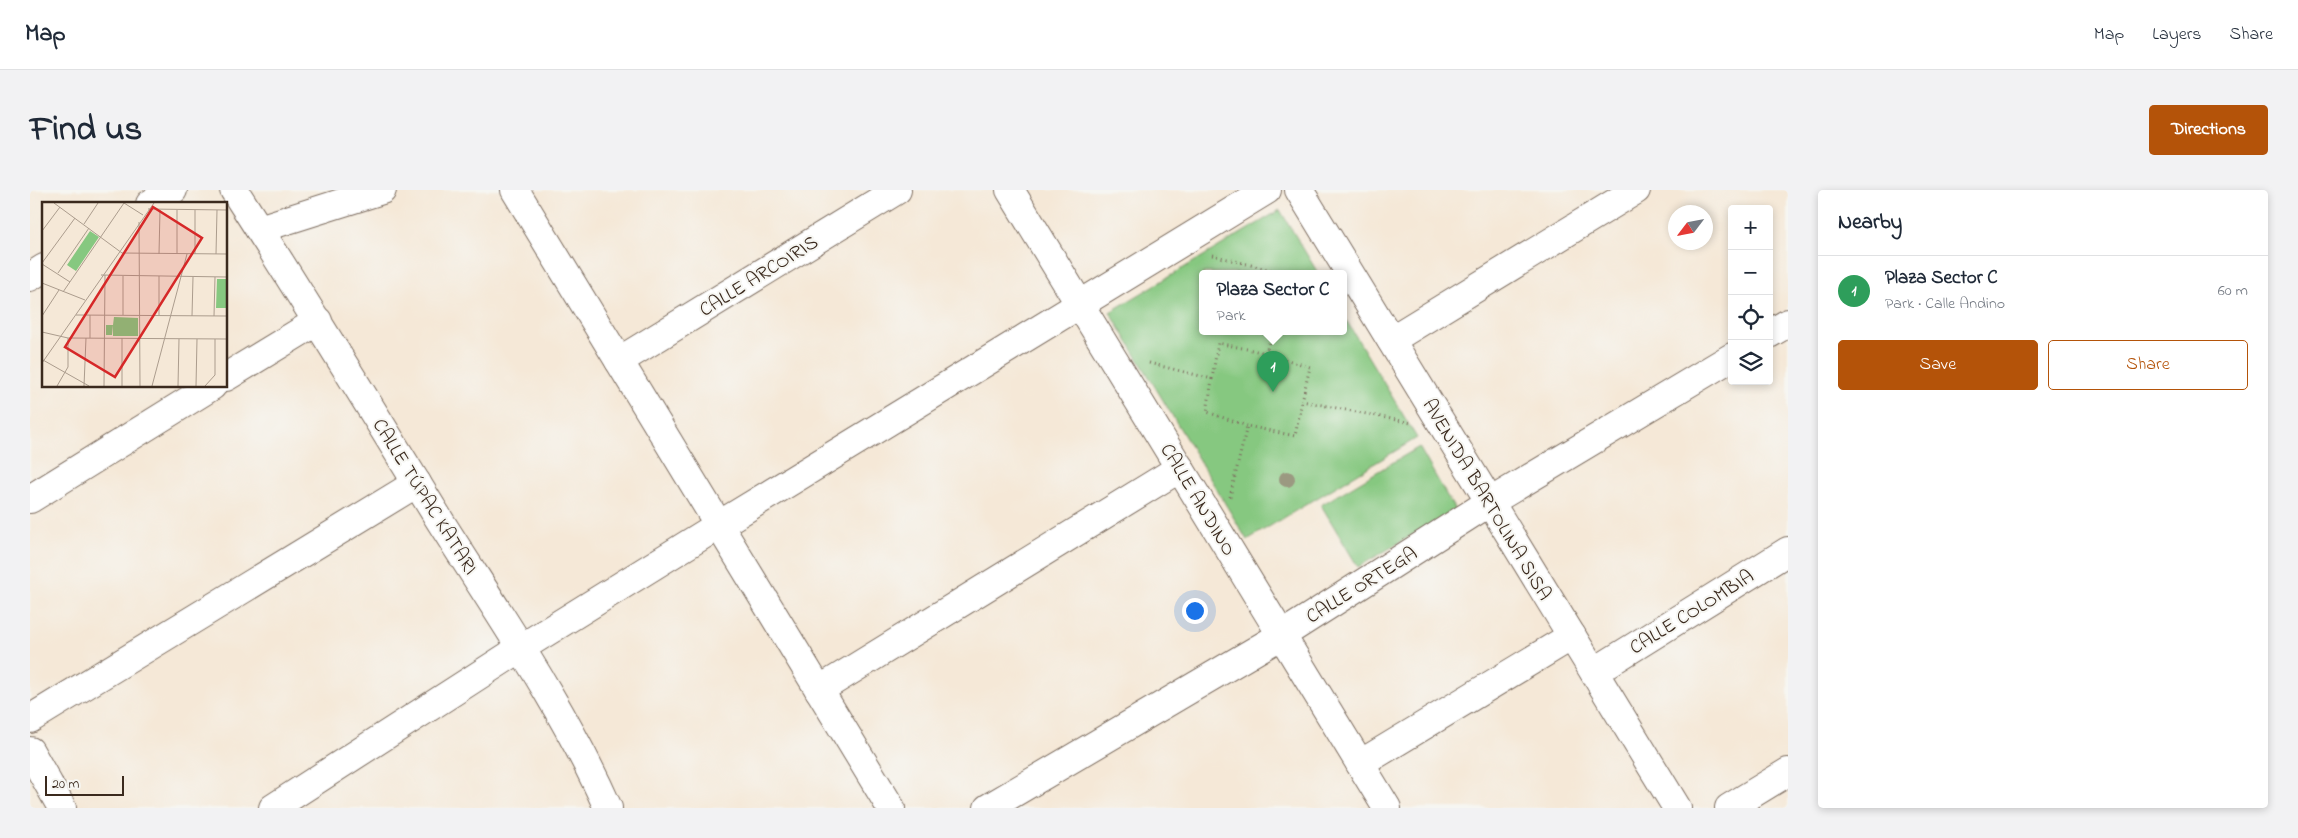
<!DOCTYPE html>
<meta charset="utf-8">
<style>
body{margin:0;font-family:"Indie Flower",sans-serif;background:#f2f2f3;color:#1f2937}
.controls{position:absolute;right:15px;top:15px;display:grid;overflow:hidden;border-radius:5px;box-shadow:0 2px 8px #0003}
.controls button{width:45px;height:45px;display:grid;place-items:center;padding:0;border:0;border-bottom:1px solid #e0e1e3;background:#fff;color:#1f2937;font:25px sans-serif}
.compass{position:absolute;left:1638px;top:15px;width:45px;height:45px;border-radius:50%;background:#fff;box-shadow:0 2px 8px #0003;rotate:238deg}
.scale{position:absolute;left:15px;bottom:12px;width:79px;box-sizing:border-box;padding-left:5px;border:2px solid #3b2a1e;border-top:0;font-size:14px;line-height:18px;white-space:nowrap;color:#3b2a1e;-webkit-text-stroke:4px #f6f6f2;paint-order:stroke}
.you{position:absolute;left:1164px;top:420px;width:18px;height:18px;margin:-12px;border:4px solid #fff;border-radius:50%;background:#1a73e8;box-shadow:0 0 0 8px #1a73e833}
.badge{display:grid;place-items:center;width:32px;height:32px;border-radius:50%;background:#b45309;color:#fff;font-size:16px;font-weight:700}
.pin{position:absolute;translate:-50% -41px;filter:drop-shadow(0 1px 2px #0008)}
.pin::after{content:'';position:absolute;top:26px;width:18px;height:15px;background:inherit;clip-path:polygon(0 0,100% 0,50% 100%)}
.popup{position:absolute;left:1169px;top:80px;width:148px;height:65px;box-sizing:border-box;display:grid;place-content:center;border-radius:5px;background:#fff;filter:drop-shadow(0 1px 4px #0005);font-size:16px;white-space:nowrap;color:#747a83}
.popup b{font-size:19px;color:#1f2937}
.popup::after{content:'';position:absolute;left:50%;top:100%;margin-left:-10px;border:10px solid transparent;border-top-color:#fff}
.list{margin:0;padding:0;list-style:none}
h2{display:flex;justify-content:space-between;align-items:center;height:65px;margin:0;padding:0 20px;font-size:21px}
h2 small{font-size:16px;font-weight:400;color:#747a83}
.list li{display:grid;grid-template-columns:32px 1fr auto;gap:15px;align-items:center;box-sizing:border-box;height:70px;padding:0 20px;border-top:1px solid #e0e1e3}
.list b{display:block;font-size:19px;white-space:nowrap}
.list p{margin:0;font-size:16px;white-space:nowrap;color:#747a83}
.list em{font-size:16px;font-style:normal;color:#747a83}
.actions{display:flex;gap:10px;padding:15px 20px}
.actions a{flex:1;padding:11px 0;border:1px solid #b45309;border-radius:5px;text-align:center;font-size:18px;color:#b45309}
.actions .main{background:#b45309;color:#fff}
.icon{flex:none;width:28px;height:28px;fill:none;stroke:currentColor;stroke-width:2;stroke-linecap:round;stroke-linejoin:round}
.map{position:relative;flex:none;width:1758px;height:618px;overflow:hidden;border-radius:5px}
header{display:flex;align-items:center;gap:30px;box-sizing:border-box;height:70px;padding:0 25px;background:#fff;border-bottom:1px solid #e0e1e3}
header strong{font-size:24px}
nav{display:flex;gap:28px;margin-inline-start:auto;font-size:18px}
.intro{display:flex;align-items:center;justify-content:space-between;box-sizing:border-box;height:120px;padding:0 30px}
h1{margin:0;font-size:35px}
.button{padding:12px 22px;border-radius:5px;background:#b45309;color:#fff;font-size:18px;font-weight:700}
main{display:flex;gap:30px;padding:0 30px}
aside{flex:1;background:#fff;border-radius:5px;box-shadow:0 2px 8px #0003}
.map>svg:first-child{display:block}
.green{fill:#86c880;stroke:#60794f}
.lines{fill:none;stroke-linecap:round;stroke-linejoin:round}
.street-casing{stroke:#7c6c5f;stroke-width:30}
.path{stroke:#7c6c5f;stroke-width:3;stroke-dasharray:1 4;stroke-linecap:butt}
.street{stroke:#fff;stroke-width:28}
.tree{fill:#9b9981}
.labels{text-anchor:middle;stroke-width:4;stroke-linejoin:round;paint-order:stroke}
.street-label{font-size:20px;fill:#3b2a1e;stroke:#f6f6f2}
.inset-road{fill:none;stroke:#ab9c8d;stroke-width:1}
.view{fill:#d62828;fill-opacity:0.15;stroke:#d62828;stroke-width:2.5}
.inset-edge{fill:none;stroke:#3b2a1e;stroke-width:2.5}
</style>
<header>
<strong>Map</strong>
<nav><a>Map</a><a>Layers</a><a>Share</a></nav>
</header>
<div class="intro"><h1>Find us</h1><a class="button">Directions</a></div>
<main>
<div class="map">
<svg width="1758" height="618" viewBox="0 0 1758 618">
<rect width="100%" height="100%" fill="#f6f6f2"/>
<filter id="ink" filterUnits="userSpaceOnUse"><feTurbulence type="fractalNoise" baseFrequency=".02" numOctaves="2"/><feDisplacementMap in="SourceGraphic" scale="10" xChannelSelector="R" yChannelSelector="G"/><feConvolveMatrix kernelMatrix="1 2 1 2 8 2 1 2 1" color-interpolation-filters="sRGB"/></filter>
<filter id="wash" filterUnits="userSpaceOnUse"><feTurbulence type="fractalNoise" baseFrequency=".0096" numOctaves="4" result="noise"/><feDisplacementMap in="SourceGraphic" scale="20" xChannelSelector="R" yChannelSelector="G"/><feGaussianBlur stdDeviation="1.12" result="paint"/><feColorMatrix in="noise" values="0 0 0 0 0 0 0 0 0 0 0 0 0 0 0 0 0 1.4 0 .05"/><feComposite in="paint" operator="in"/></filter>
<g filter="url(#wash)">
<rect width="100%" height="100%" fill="#f5e8d7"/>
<!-- green -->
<g class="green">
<polygon points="1250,20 1288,83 1173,83 1173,141 1313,141 1313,125 1387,248 1217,350 1080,122"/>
<polygon points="1389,257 1425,320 1328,377 1291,315"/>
</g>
</g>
<g filter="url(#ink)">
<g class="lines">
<!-- street casing -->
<g class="street-casing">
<g id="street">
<path d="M204 0C275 110 343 222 412 334 470 426 534 518 578 618"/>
<polyline points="485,0 861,618"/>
<polyline points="980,0 1357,618"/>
<polyline points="1269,0 1647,618"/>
<polyline points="120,14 143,0"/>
<polyline points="229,39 352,0"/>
<polyline points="0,87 14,78"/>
<polyline points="1739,144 1758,133"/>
<polyline points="1361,150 1606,0"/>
<polyline points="589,171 867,0"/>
<polyline points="196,187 288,131"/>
<polyline points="0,309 182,196"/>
<polyline points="1564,482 1758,361"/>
<polyline points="789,500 1150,278"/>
<polyline points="0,529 387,293"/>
<polyline points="0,561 32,618"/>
<polyline points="1330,574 1542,446"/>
<polyline points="243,618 491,458 689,335 1237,0"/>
<polyline points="958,618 1252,445 1460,312 1702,167"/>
<polyline points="1699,618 1758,582"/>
</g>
</g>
<!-- path -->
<g class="path">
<polyline points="1182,65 1252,83"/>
<polyline points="1236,163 1280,177 1272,211 1381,233"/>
<polyline points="1119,173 1182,189 1188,153 1236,163 1242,141"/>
<polyline points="1182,189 1177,222 1217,236"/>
<polyline points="1200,307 1217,236 1265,246 1272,211"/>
</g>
<!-- street -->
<use href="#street" class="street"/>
</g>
<!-- trees -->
<circle class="tree" cx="1257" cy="289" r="8"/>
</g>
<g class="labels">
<!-- street labels -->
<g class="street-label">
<text transform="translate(728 85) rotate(-32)" y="7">CALLE ARCOIRIS</text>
<text transform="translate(396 306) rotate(58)" y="7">CALLE TÚPAC KATARI</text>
<text transform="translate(1169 309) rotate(59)" y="7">CALLE ANDINO</text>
<text transform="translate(1458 309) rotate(59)" y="7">AVENIDA BARTOLINA SISA</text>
<text transform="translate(1331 394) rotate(-32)" y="7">CALLE ORTEGA</text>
<text transform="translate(1661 421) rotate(-32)" y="7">CALLE COLOMBIA</text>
</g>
</g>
<!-- overview -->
<g transform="translate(12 12)">
<rect width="185" height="185" fill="#f5e8d7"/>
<path d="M48 29 57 35 34 69 25 63ZM175 77H185V106H174ZM72 115 96 116V134H71V123L70 133H64V123H71Z" fill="#86c880"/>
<path class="inset-road" d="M12 1 80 51 185 52M82 1 101 13M106 7 185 8M97 20 98 184M42 22 56 1M0 29 18 5M117 52 118 8M135 52V8M153 52V8M174 52 175 8M0 61 33 16M0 62 28 80M16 71 47 26M59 73 185 75M0 81 43 98M21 90 82 1M34 113 185 114M81 113V74M117 113V74M0 114 17 88M150 114 151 75M172 114 173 75M0 130 26 136 185 137M48 136V113M1 158 47 184M0 161 112 1M15 184 26 165V136M42 184 44 136M62 184 63 73M80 184V136M110 184 145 52M136 184 137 137M154 184 155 137M163 184 173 173V137"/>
<path class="view" d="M111 5 160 36 73 175 23 145Z"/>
<rect width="185" height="185" class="inset-edge"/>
</g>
</svg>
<div class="controls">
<button>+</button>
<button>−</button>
<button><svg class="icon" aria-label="locate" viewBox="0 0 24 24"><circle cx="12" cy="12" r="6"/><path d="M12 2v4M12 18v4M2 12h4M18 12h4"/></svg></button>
<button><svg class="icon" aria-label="layers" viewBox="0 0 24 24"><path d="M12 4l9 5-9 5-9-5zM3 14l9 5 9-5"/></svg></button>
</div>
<svg class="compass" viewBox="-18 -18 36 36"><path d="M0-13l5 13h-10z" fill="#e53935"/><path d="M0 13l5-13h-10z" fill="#747a83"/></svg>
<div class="scale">20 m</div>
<div class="you"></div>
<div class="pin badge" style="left:1243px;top:202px;background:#2e9e5b">1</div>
<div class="popup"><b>Plaza Sector C</b>Park</div>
</div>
<aside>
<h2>Nearby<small></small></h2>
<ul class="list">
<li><span class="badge" style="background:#2e9e5b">1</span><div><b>Plaza Sector C</b><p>Park · Calle Andino</p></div><em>60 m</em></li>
</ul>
<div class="actions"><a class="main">Save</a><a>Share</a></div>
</aside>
</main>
